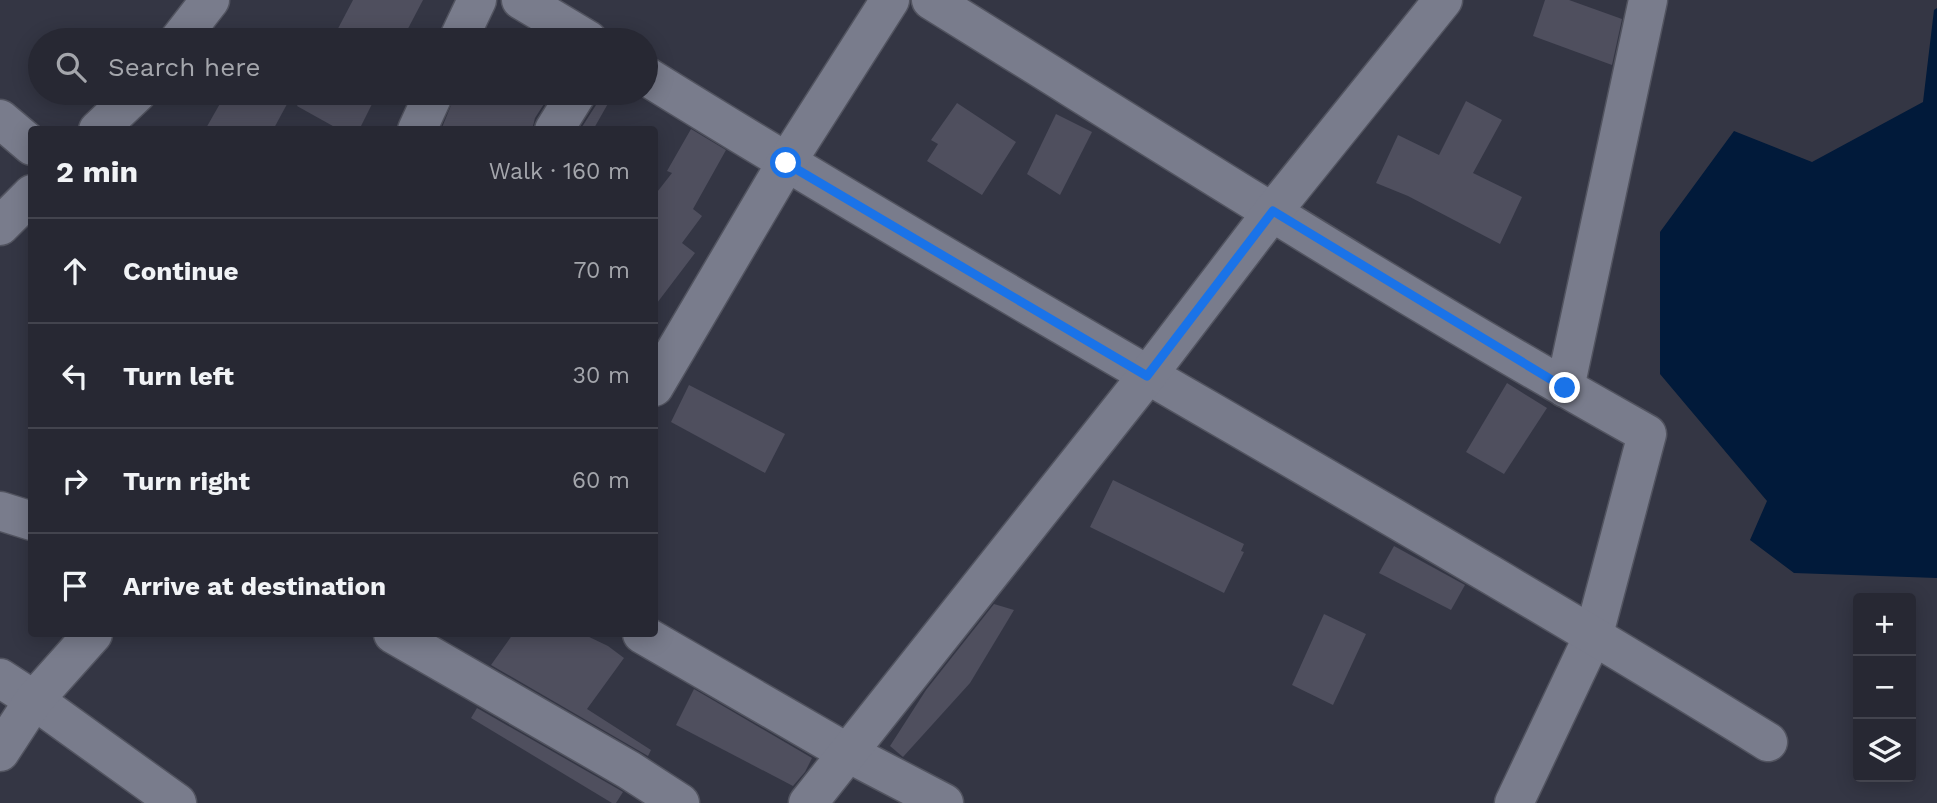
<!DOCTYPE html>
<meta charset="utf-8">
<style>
body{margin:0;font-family:"Work Sans",sans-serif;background:#33343f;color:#f1f3f6}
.controls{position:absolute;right:21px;bottom:21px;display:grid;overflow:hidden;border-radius:7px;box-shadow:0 4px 18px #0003}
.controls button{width:63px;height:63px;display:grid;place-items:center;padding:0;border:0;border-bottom:2px solid #43444e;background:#272833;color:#f1f3f6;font:35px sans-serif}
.stop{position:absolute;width:21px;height:21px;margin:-16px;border:5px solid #1a73e8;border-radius:50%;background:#fff}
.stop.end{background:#1a73e8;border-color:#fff;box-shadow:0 2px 7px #0008}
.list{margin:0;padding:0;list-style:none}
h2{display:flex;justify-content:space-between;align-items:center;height:91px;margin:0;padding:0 28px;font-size:30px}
h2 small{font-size:23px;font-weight:400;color:#a4a6ac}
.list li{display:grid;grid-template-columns:46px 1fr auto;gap:21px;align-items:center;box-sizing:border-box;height:105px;padding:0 28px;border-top:2px solid #43444e}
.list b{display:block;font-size:26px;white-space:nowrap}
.list em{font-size:23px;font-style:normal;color:#a4a6ac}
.icon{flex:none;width:38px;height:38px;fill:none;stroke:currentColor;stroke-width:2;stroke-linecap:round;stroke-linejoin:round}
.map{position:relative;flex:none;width:1937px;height:803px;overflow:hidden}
.search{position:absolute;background:#272833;box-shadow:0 4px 18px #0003;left:28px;top:28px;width:630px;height:77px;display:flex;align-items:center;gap:18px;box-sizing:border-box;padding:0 24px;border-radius:38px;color:#a4a6ac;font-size:26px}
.panel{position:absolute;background:#272833;box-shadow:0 4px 18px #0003;left:28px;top:126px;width:630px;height:511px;border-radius:7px}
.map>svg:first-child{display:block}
.water{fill:#011a3a}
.building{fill:#4f4f5e}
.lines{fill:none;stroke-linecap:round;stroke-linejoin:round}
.minor-casing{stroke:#525460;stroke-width:41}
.minor{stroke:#797c8c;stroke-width:38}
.route{stroke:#1a73e8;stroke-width:9}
</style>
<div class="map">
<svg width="1937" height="803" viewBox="0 0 1937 803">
<rect width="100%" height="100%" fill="#343644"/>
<!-- water -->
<polygon class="water" points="1937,8 1937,578 1794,573 1750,540 1767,501 1660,374 1660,232 1734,131 1812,162 1923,102 1934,10"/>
<!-- building -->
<g class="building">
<polygon points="353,0 423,0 402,40 332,40"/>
<polygon points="1545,0 1569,0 1622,19 1612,65 1533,36"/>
<polygon points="226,93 293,93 273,130 205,130"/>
<polygon points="304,93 371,93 376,96 359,130 340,130 297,106"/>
<polygon points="456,93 551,93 535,118 532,130 441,130"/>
<polygon points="599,93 614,93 593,130 580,130 596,105"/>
<polygon points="1466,101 1502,120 1473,173 1522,197 1500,244 1408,196 1376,183 1398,135 1439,155"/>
<polygon points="957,103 1016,142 982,195 927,161 938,144 931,140"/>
<polygon points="1056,114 1092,132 1060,195 1027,174"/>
<polygon points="691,129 726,150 693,209 702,216 682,243 695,253 654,307 654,196 672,173 667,171"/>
<polygon points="1507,383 1547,408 1504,474 1466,452"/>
<polygon points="689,385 785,434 765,473 671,422"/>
<polygon points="1113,480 1244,544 1241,551 1244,552 1224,593 1090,527"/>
<polygon points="1394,546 1465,585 1451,610 1379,573"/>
<polygon points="994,604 1014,610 970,683 903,757 890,746 926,690"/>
<polygon points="1324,614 1366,634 1333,705 1292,685"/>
<polygon points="513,634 583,634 608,646 624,658 587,709 651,750 648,756 491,665"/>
<polygon points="694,689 812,758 805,772 793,786 676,725"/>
<polygon points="477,708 618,789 623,792 616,803 612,803 471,718"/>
</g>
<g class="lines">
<!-- minor casing -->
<g class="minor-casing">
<g id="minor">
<polyline points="521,0 588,40"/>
<path d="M931 0C1168 147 1403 298 1647 434L1594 634 1514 803"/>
<polyline points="179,40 210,0"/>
<polyline points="458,40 477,0"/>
<path d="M646 76C1015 305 1398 513 1768 742"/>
<polyline points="0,119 32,146"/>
<polyline points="98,130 137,93"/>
<polyline points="417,130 434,93"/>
<polyline points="554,130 577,93"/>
<polyline points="0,226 32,194"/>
<polyline points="654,387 786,163 890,0"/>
<polyline points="1565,388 1648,0"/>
<polyline points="0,511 32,521"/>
<polyline points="393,634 629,770 680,803"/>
<polyline points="642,634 846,752 944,803"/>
<polyline points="0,678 34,700 177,803"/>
<polyline points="0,752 34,700 93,634"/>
<polyline points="808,803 1147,376 1273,211 1443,0"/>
</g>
</g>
<!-- minor -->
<use href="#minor" class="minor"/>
</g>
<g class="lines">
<!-- route -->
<polyline class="route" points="786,163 1147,376 1273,211 1565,388"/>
</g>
</svg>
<div class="controls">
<button>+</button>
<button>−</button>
<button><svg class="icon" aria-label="layers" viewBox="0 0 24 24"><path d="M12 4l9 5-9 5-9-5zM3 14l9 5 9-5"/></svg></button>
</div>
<div class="stop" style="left:786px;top:163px"></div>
<div class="stop end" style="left:1565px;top:388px"></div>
<div class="search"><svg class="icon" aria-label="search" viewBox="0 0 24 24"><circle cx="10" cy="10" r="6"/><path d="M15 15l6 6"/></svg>Search here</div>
<section class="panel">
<h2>2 min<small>Walk · 160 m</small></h2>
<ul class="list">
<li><svg class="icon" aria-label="ahead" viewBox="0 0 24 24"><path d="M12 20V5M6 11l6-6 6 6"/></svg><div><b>Continue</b></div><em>70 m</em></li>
<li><svg class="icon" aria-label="left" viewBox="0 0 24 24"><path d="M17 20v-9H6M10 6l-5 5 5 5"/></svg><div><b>Turn left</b></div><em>30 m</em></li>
<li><svg class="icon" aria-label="right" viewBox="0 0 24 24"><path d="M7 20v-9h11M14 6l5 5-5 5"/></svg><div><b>Turn right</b></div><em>60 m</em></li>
<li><svg class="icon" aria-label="arrive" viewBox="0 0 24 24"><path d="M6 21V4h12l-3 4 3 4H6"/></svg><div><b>Arrive at destination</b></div></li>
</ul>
</section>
</div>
